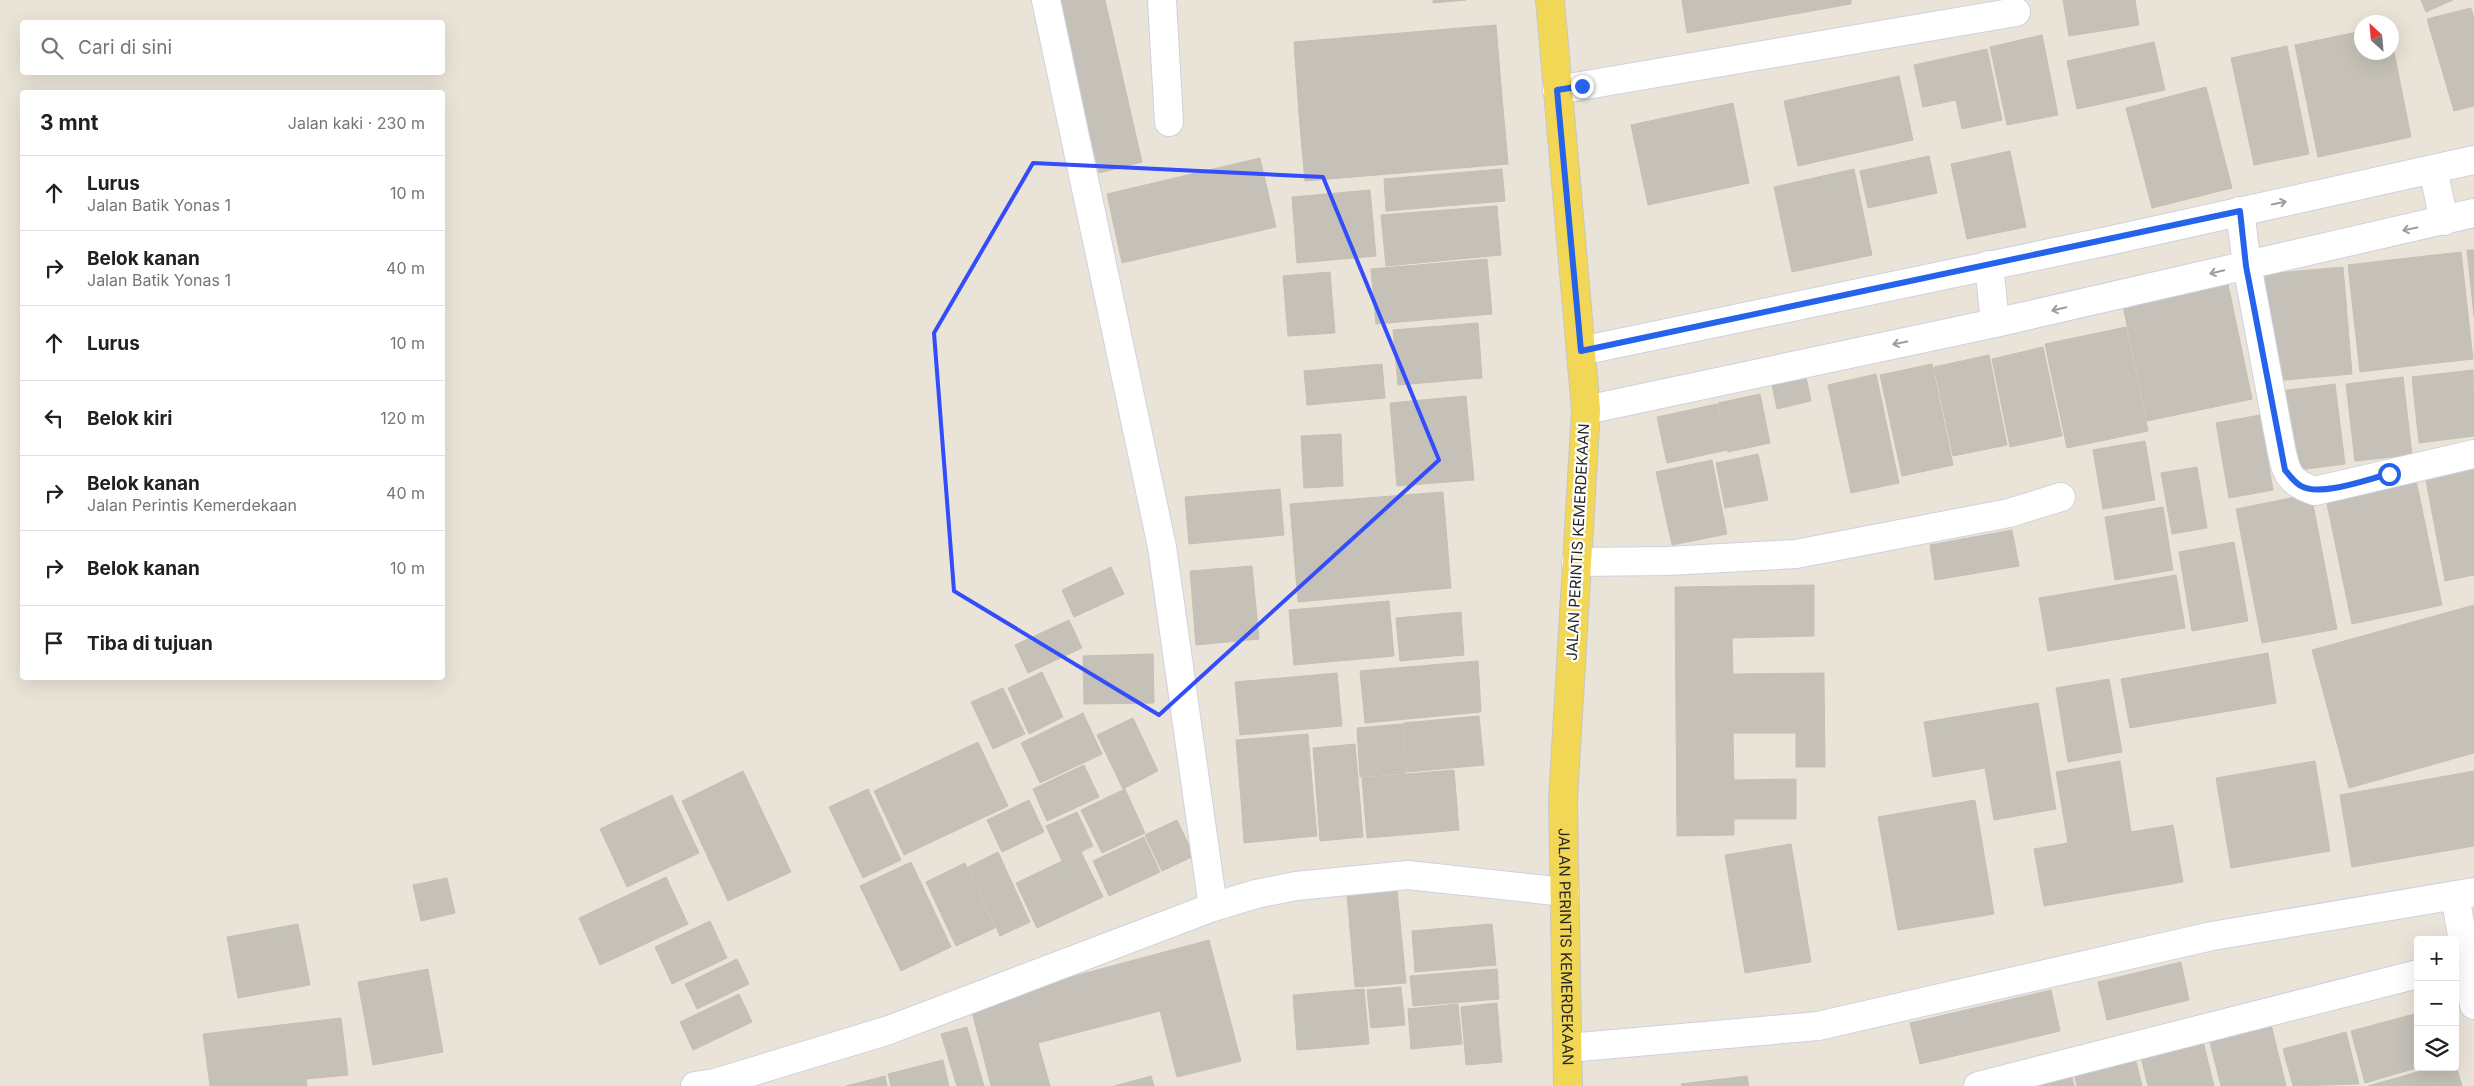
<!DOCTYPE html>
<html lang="id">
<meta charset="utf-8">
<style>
body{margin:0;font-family:Inter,sans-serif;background:#f2f2f2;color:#202124}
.controls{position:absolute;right:15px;bottom:15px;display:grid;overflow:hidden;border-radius:5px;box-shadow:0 5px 20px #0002}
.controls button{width:45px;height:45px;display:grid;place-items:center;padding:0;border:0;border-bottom:1px solid #e0e0e0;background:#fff;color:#202124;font:25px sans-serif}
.compass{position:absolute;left:2354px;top:15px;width:45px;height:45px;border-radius:50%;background:#fff;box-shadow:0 5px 20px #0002;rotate:334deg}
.stop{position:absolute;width:15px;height:15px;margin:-11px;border:4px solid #2563eb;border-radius:50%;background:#fff}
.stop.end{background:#2563eb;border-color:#fff;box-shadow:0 1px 5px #0008}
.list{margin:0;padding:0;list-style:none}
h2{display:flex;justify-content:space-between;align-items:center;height:65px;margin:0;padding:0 20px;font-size:21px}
h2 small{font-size:16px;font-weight:400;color:#757577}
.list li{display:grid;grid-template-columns:32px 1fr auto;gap:15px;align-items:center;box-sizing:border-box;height:75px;padding:0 20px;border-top:1px solid #e0e0e0}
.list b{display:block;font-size:19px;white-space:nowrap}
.list p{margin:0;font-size:16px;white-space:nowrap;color:#757577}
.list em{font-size:16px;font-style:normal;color:#757577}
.icon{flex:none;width:28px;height:28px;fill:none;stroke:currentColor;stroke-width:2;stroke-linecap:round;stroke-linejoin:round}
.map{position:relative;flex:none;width:2474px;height:1086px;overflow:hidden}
.search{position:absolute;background:#fff;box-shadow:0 5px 20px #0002;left:20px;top:20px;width:425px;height:55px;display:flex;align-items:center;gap:12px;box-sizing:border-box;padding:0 18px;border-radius:5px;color:#757577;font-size:19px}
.panel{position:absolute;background:#fff;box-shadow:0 5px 20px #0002;left:20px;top:90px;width:425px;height:590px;border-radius:5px}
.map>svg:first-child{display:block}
.building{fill:#c5c1b8;stroke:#c5c0b2}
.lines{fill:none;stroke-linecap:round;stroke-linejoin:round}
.minor-casing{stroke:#ced0e1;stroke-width:30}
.major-casing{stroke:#c7c7c7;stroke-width:30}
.minor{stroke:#fff;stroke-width:28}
.major{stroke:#f2d756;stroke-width:28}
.oneway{stroke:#9e9e9e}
.route{stroke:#2563eb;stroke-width:6}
.marked{fill:none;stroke:#344dfb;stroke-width:4;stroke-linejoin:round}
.labels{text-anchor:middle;stroke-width:4.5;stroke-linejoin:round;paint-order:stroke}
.street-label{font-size:15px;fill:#272727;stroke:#fff}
</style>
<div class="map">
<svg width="2474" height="1086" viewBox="0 0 2474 1086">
<rect width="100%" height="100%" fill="#eae4d8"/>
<!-- building -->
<g class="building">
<polygon points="1059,0 1105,0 1142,162 1099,173"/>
<polygon points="1433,0 1466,0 1433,3"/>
<polygon points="1682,0 1851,0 1851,4 1687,33"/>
<polygon points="2063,0 2135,0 2139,25 2069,36"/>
<polygon points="2421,0 2453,0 2426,12"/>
<polygon points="2471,8 2474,19 2474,106 2454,111 2427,19"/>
<polygon points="1496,25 1502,97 1299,115 1294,42"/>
<polygon points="2362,31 2362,52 2392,52 2392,42 2411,137 2318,157 2295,45"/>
<polygon points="2042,35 2058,115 2007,125 1990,47"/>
<polygon points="2154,42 2165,90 2077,109 2067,61"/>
<polygon points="2287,46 2309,154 2254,165 2231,58"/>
<polygon points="1987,49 2002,120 1962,129 1956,100 1923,107 1914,65"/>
<polygon points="1899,76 1913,140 1798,166 1784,101"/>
<polygon points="2206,87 2232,188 2152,208 2126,108"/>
<polygon points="1502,97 1508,164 1305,181 1299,115"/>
<polygon points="1733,103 1749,183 1648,205 1631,125"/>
<polygon points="2010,151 2026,227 1967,239 1951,164"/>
<polygon points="1929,156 1937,193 1868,208 1860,171"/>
<polygon points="1260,158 1276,227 1122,263 1107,194"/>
<polygon points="1502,169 1505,201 1386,211 1384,179"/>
<polygon points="1854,169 1872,255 1792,272 1774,187"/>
<polygon points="1370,190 1376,256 1297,263 1292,197"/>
<polygon points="1497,206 1501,255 1386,266 1381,215"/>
<polygon points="2467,250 2474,250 2474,316"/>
<polygon points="2461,252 2473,359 2410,366 2399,259"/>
<polygon points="1487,259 1492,314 1376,324 1371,269"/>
<polygon points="2399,259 2410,366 2360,372 2348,265"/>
<polygon points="2343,267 2352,374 2274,381 2265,274"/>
<polygon points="1330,272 1335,333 1288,336 1283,276"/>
<polygon points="2228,284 2252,399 2147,421 2123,306"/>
<polygon points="1478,323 1482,378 1398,385 1393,330"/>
<polygon points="2126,327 2148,431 2067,448 2045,344"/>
<polygon points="2043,347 2062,436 2010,447 1992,359"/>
<polygon points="1989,355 2007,445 1953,456 1934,367"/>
<polygon points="1382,364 1385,398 1307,405 1304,371"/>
<polygon points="1932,364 1953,465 1902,476 1880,375"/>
<polygon points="1804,367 1811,401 1777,409 1770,375"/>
<polygon points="2473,370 2474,436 2419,443 2412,377"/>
<polygon points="1876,374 1899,483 1851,493 1828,385"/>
<polygon points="2403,377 2412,455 2355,461 2346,384"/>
<polygon points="2335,384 2345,464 2291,471 2281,391"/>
<polygon points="1760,394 1770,443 1728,452 1718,403"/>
<polygon points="1466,396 1474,480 1397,486 1390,403"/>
<polygon points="1717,404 1727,450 1667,463 1657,417"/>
<polygon points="2260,415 2273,490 2229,498 2216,423"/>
<polygon points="1341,434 1343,486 1304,488 1301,436"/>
<polygon points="2145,441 2155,500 2103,509 2093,450"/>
<polygon points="1758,454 1768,500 1725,508 1716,463"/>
<polygon points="1712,460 1727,534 1672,545 1656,472"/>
<polygon points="2474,465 2474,575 2445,581 2425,475"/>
<polygon points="2197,467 2207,528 2172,534 2161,473"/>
<polygon points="2416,480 2442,605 2352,624 2326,499"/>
<polygon points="1280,489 1284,535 1189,544 1185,497"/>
<polygon points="1443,492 1451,588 1298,602 1290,504"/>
<polygon points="2311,494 2337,629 2262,643 2236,509"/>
<polygon points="2163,507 2173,570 2115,580 2105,517"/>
<polygon points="2012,530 2019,566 1935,580 1930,545"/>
<polygon points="2234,542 2248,621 2192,631 2179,552"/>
<polygon points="1252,566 1259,639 1196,645 1190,571"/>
<polygon points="1111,567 1124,594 1074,617 1062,590"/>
<polygon points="2176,575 2185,628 2048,651 2039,598"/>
<polygon points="1814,585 1814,636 1732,638 1733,674 1824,673 1825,767 1796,767 1796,733 1733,733 1734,780 1796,779 1796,819 1734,819 1734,835 1677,836 1675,587"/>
<polygon points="1389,601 1394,656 1294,665 1289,610"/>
<polygon points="2474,605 2474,753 2349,788 2312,650"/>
<polygon points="1461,612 1464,655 1400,661 1396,618"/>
<polygon points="1069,620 1082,648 1028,673 1015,645"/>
<polygon points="2268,653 2276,703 2130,728 2121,679"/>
<polygon points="1153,654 1154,703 1084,704 1083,656"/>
<polygon points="1478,661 1481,712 1365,723 1360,671"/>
<polygon points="1042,672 1063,717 1029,734 1008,688"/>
<polygon points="1337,673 1342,726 1240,735 1235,682"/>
<polygon points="2109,679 2122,752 2068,762 2056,688"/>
<polygon points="1003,688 1025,734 993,749 971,702"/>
<polygon points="2038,703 2056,809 1994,820 1985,768 1933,777 1924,722"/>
<polygon points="1083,713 1102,754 1040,783 1021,743"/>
<polygon points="1479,716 1484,765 1407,772 1403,723"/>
<polygon points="1133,718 1158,771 1123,789 1097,735"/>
<polygon points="1402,724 1406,773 1360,777 1357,728"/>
<polygon points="1308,734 1313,794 1241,800 1236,740"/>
<polygon points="978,742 1008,806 904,855 874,791"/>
<polygon points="1355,744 1363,837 1320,841 1313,748"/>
<polygon points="2120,761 2131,832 2173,825 2183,882 2044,906 2034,849 2068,843 2056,772"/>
<polygon points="2315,761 2330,851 2231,868 2216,778"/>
<polygon points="1084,765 1099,797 1047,821 1033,789"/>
<polygon points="1454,770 1459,830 1367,838 1362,778"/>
<polygon points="743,771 791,872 728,901 682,801"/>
<polygon points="2474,771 2474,846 2352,867 2340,795"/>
<polygon points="868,789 901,860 863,878 829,807"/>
<polygon points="1125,789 1145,833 1102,853 1081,810"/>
<polygon points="1313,794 1317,836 1244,843 1241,800"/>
<polygon points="672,795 699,853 627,887 600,829"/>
<polygon points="1029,800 1044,832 1002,852 987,820"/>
<polygon points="1975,800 1994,914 1898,930 1878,817"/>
<polygon points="1077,812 1093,846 1062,861 1046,826"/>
<polygon points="1177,820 1194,856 1162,871 1145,835"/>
<polygon points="1144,837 1160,872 1109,896 1093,861"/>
<polygon points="1791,844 1811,962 1745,973 1725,855"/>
<polygon points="998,852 1030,922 1000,936 968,867"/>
<polygon points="1081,852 1103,897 1037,928 1016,883"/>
<polygon points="911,862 951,947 901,971 860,886"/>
<polygon points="965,863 995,928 956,946 926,882"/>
<polygon points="666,877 688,924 600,965 579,918"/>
<polygon points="447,878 455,913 421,921 413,885"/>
<polygon points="1397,890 1406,983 1355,987 1347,894"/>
<polygon points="710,921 727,958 672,984 655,947"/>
<polygon points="298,924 310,985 238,998 227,937"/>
<polygon points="1492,924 1496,965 1415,972 1412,931"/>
<polygon points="1209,940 1241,1061 1177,1077 1160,1011 1038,1043 1050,1086 991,1086 970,1004"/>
<polygon points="737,959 749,984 697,1009 685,984"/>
<polygon points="2181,962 2189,1000 2107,1020 2098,982"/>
<polygon points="428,969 443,1052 373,1065 358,982"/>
<polygon points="1497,969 1499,999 1413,1006 1410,976"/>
<polygon points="1401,987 1405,1025 1371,1028 1367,990"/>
<polygon points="1364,989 1369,1044 1297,1050 1293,995"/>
<polygon points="2051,990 2060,1031 1980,1050 1970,1009"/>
<polygon points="739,994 752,1022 693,1050 680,1022"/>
<polygon points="1497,1003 1502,1062 1466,1065 1461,1007"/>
<polygon points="1458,1004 1462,1044 1411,1049 1408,1009"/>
<polygon points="1970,1009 1980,1050 1920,1064 1910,1023"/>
<polygon points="2418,1013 2418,1067 2420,1067 2365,1083 2351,1031"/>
<polygon points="2269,1016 2286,1086 2221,1086 2207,1031"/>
<polygon points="341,1018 348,1075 306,1079 307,1086 210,1086 203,1034"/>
<polygon points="967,1027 984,1086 957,1086 941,1034"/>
<polygon points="2346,1032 2359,1084 2293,1086 2283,1049"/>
<polygon points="2201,1033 2214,1086 2148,1086 2139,1049"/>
<polygon points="2133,1049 2142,1086 2077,1086 2072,1064"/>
<polygon points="943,1060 949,1086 891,1086 888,1074"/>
<polygon points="2455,1062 2462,1086 2368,1086 2435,1067 2455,1067"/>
<polygon points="885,1076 887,1086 846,1086"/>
<polygon points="1151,1076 1154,1086 1114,1086"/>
<polygon points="1747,1076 1749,1086 1682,1086 1681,1084"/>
<polygon points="2072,1077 2074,1086 2035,1086"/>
</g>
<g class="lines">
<!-- minor casing -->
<g class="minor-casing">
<g id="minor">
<polyline points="1046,0 1162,547 1213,907"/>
<polyline points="1162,0 1169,122"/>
<polyline points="1557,90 2016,12"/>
<polyline points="2433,169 2444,221"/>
<path d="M2240 211 2247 265 2281 448C2286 473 2289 483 2315 491L2474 454"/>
<polyline points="1989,265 1995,323"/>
<polyline points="1581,351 2108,241 2474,160"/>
<polyline points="1586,410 1995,323 2474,213"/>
<polyline points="1576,562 1668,561 1796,554 2009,513 2061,497"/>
<polyline points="2455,895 2474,1005"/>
<polyline points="1568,1048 1818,1026 2212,936 2474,892"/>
<polyline points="695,1086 715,1083 889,1030 1213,907 1256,894 1296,886 1408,875 1565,892"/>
<polyline points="1978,1086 2418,974"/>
</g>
</g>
<!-- major casing -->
<g class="major-casing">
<g id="major">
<path id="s1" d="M1550 0 1586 410 1563 800 1568 1086"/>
</g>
</g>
<!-- minor -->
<use href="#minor" class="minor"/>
<!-- major -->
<use href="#major" class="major"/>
</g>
<!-- one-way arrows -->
<defs><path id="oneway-shaft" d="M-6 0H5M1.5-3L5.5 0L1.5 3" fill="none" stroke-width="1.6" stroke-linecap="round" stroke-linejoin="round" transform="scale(1.25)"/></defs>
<g class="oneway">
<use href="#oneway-shaft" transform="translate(2279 203) rotate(-12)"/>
<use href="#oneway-shaft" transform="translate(2410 229) rotate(168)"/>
<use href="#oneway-shaft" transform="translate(2217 272) rotate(167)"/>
<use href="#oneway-shaft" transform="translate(2059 309) rotate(167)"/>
<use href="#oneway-shaft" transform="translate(1900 343) rotate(168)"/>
</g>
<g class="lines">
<!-- route -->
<path class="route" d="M1582 86 1557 90 1581 351 2240 211 2246 266 2285 470C2290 476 2294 482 2301 486 2321 497 2368 479 2389 474"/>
</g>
<!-- marked area -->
<path class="marked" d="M1033 163 1323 177 1439 460 1159 715 954 591 934 333Z"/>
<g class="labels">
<!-- street labels -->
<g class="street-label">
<text transform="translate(1578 542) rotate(-87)" y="5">JALAN PERINTIS KEMERDEKAAN</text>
<text dy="5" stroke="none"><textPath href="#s1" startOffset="949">JALAN PERINTIS KEMERDEKAAN</textPath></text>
</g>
</g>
</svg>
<div class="controls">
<button>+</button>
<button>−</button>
<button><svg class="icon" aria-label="layers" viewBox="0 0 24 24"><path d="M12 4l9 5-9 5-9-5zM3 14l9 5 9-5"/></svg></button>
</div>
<svg class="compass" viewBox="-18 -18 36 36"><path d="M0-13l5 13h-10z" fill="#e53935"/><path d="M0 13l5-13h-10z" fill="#757577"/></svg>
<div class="stop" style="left:2389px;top:474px"></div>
<div class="stop end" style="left:1582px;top:86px"></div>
<div class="search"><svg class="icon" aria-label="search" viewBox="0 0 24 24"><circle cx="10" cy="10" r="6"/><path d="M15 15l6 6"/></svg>Cari di sini</div>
<section class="panel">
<h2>3 mnt<small>Jalan kaki · 230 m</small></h2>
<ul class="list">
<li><svg class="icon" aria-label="ahead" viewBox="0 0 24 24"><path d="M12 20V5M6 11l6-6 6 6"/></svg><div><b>Lurus</b><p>Jalan Batik Yonas 1</p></div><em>10 m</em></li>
<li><svg class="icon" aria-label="right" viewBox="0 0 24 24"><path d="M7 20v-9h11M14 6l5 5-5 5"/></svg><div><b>Belok kanan</b><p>Jalan Batik Yonas 1</p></div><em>40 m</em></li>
<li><svg class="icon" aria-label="ahead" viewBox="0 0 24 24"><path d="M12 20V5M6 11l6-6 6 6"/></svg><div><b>Lurus</b></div><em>10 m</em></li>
<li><svg class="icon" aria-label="left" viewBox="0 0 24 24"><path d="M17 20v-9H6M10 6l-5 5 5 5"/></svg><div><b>Belok kiri</b></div><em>120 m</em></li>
<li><svg class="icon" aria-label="right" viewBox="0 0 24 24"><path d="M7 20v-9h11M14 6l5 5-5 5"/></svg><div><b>Belok kanan</b><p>Jalan Perintis Kemerdekaan</p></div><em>40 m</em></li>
<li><svg class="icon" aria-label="right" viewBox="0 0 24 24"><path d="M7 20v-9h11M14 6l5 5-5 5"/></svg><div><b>Belok kanan</b></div><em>10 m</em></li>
<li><svg class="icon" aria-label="arrive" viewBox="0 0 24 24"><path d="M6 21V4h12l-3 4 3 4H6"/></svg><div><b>Tiba di tujuan</b></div></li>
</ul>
</section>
</div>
